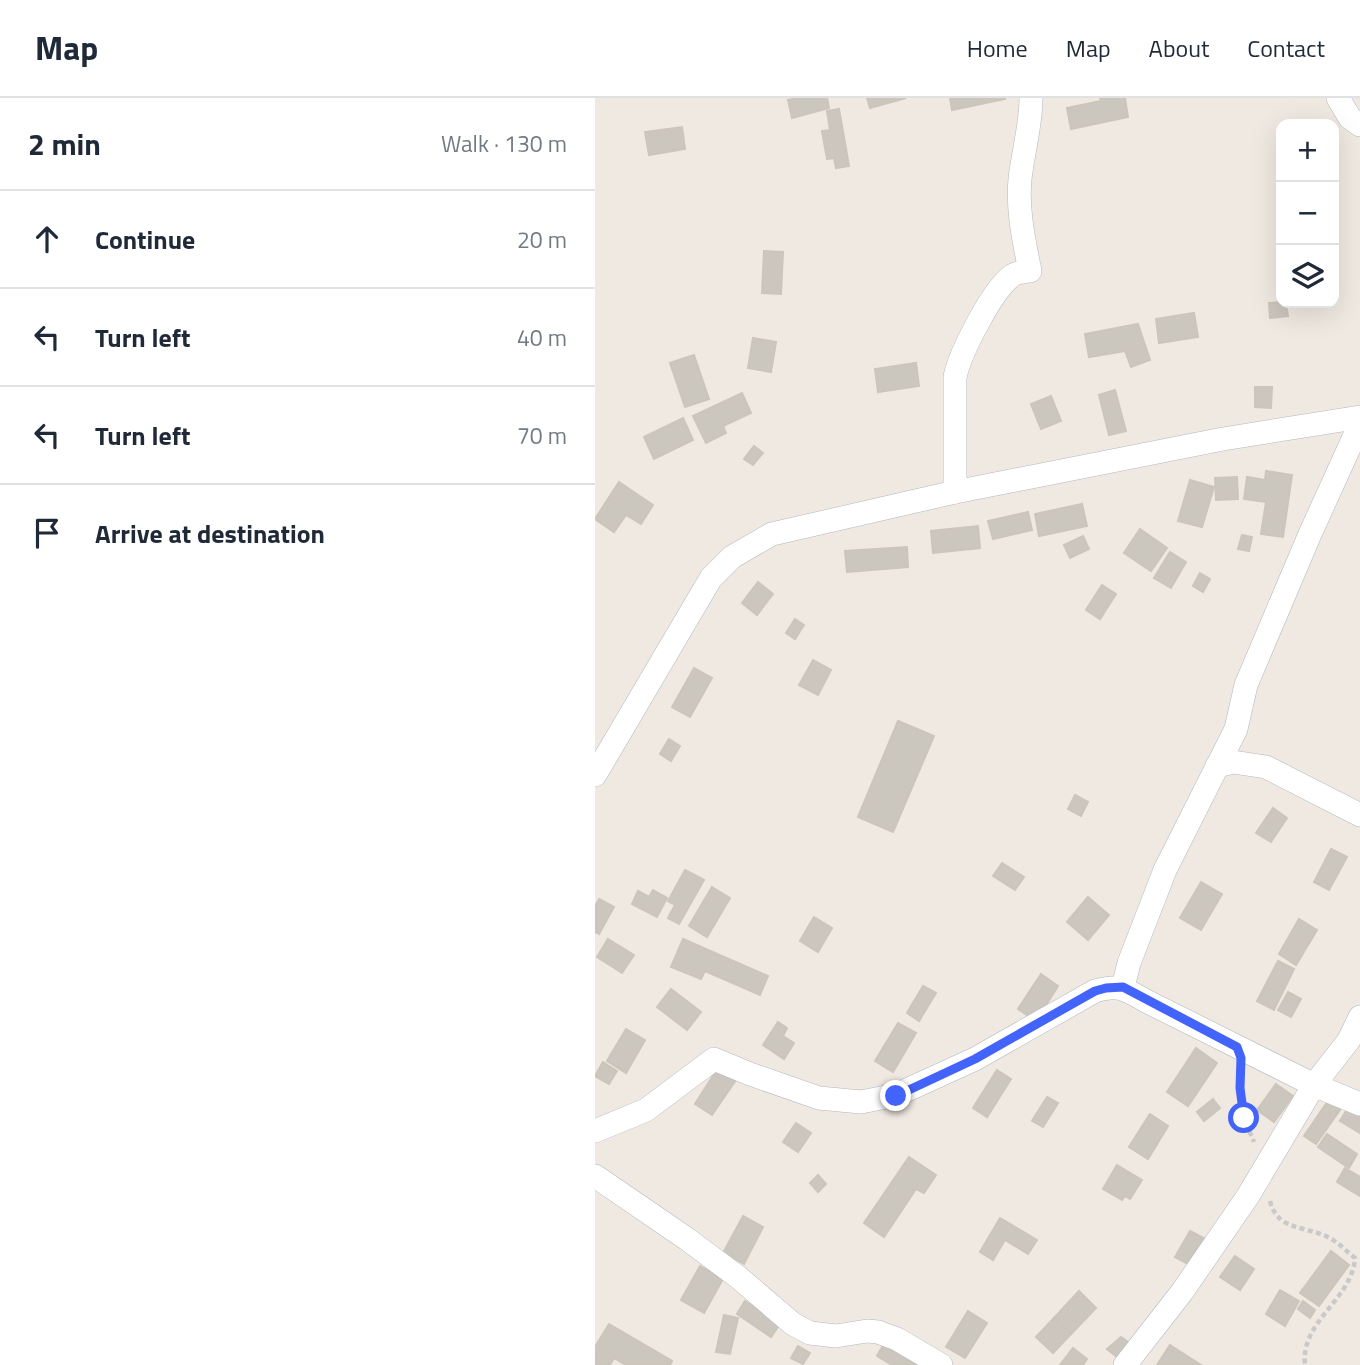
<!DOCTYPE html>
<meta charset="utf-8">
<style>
body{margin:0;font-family:"Titillium Web",sans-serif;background:#f2f2f3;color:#1f2937}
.controls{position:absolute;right:21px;top:21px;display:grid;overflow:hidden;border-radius:14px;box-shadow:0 7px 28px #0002}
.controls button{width:63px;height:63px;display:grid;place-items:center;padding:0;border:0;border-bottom:2px solid #e0e1e3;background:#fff;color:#1f2937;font:35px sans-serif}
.stop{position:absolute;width:21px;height:21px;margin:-16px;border:5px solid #4264fb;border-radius:50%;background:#fff}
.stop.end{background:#4264fb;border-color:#fff;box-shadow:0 2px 7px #0008}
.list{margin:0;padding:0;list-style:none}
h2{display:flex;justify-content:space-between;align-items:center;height:91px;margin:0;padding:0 28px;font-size:30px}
h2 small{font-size:23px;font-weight:400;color:#747a83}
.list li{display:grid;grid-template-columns:46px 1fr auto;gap:21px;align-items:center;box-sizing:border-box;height:98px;padding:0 28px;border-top:2px solid #e0e1e3}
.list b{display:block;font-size:26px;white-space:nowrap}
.list em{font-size:23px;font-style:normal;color:#747a83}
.icon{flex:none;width:38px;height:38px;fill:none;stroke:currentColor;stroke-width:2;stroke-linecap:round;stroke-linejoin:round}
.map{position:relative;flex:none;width:765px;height:1267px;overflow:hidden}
header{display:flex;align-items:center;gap:42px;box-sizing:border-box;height:98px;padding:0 35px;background:#fff;border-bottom:2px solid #e0e1e3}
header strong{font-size:33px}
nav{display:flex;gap:38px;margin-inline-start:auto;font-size:24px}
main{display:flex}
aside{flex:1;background:#fff}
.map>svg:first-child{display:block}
.building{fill:#cbc7bf;stroke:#cbc5ba;stroke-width:2}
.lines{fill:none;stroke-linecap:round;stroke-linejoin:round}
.street-casing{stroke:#b4b7c1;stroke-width:24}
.path{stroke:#c9c9c9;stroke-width:4.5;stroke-dasharray:5 3.5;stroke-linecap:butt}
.street{stroke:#fff;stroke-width:23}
.route{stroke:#4264fb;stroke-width:9}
</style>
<header>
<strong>Map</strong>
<nav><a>Home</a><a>Map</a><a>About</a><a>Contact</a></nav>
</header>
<main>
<aside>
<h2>2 min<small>Walk · 130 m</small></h2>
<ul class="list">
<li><svg class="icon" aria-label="ahead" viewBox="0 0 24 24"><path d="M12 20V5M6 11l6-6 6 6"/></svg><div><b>Continue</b></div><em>20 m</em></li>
<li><svg class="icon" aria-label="left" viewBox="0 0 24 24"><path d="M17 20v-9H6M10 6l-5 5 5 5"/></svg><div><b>Turn left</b></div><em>40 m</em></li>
<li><svg class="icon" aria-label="left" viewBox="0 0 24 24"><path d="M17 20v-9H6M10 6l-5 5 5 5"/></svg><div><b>Turn left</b></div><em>70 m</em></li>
<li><svg class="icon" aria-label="arrive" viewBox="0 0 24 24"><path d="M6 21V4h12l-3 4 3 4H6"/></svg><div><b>Arrive at destination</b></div></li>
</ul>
</aside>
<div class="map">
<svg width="765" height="1267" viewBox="0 0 765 1267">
<rect width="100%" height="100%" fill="#efe9e1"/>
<!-- building -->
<g class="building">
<polygon points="202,0 232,0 234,10 197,20 193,2"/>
<polygon points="272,0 311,0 275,10"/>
<polygon points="355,0 410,0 410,1 357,12"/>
<polygon points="505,0 530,0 533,19 476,31 472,10 506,3"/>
<polygon points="244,11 254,68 241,70 239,60 232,61 227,33 235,32 232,13"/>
<polygon points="87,29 90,51 54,57 50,34"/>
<polygon points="169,153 188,154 186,196 167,195"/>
<polygon points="686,204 691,205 693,218 675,220 674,205"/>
<polygon points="599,215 603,239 564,245 561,221"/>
<polygon points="543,226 555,262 536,269 530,253 494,259 490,236"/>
<polygon points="158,240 181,244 176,274 153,270"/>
<polygon points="99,257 114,301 90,309 75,265"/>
<polygon points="321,265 324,288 283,294 280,271"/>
<polygon points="660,289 677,289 676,310 660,309"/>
<polygon points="520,292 531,333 514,337 504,297"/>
<polygon points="147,295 156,315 128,328 131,335 111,345 98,318"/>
<polygon points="456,298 466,323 446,331 436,306"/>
<polygon points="88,320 98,342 59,361 49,339"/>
<polygon points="159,348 168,355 158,367 149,361"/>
<polygon points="671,373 697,377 688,439 666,436 671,404 649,401 652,379 670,382"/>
<polygon points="642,379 643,401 621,402 620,380"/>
<polygon points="595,382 619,389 607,429 583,423"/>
<polygon points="24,384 58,407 46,426 31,417 19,434 0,421"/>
<polygon points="487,406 492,428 444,438 440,416"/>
<polygon points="433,414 437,432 398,441 393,423"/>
<polygon points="383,428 385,450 338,455 336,433"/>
<polygon points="545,431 572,450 556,473 529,455"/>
<polygon points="647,437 657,439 654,453 643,451"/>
<polygon points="488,438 494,451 475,460 469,447"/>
<polygon points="312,449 313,469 252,474 250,453"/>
<polygon points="575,454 591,464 576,490 559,480"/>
<polygon points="605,475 615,481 608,494 598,488"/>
<polygon points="163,484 178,496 162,517 147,505"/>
<polygon points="507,487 521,496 505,521 491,512"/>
<polygon points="200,521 209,527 200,541 191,535"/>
<polygon points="218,562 236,572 223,597 204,587"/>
<polygon points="99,570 117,580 95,619 77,609"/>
<polygon points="303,623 339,638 298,734 263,719"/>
<polygon points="74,641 85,648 76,663 65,656"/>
<polygon points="480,697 493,704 486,718 473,711"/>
<polygon points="678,710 692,720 676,744 661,735"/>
<polygon points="736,751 752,759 734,792 719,784"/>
<polygon points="407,765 429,779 420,792 398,778"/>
<polygon points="90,772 109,782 84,826 73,820 80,807 73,803"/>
<polygon points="606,784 627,796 606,832 585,820"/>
<polygon points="117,789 135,800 112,839 94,828"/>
<polygon points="58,792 72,800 62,819 37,806 43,793 54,799"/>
<polygon points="493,799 514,817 493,842 472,824"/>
<polygon points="4,801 19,809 4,836 0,834 0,808"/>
<polygon points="219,819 237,830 223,854 205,843"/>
<polygon points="704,821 722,832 701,867 684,856"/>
<polygon points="13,841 39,857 27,875 2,859"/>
<polygon points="88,841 173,878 165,897 110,873 106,881 76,869"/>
<polygon points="683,863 699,871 679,912 662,903"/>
<polygon points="446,876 463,888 441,923 423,911"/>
<polygon points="328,888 341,895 324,923 312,915"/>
<polygon points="76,891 106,914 92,932 62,909"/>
<polygon points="693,894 706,901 696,919 683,912"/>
<polygon points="183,924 192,930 188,938 199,945 189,961 168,947"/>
<polygon points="303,925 321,935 298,974 280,963"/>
<polygon points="31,931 50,942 31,975 12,963"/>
<polygon points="601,950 622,965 593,1008 572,994"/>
<polygon points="8,964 22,973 14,986 0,978"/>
<polygon points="123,970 141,982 117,1017 100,1006"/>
<polygon points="402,972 416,981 392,1019 378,1010"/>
<polygon points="681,986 698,998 679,1024 662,1012"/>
<polygon points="452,999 463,1005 448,1029 437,1023"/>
<polygon points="618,1001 625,1010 609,1023 602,1014"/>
<polygon points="733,1003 745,1012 721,1046 709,1038"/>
<polygon points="754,1008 765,1015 765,1035 745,1023"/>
<polygon points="555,1016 573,1028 553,1061 534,1049"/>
<polygon points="201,1025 216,1035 203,1054 188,1044"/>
<polygon points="732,1036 762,1056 754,1070 723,1049"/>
<polygon points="314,1059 341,1077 329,1095 321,1091 289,1139 269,1125"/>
<polygon points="522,1067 547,1082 535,1101 530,1098 527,1102 508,1091"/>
<polygon points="750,1070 765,1079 765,1098 742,1084"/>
<polygon points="223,1077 231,1086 223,1094 215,1085"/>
<polygon points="148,1118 168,1129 149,1166 128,1155"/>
<polygon points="405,1120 442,1142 433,1156 410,1142 398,1162 385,1154"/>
<polygon points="595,1133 610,1141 595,1167 580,1159"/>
<polygon points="736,1153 754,1167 724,1208 705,1195"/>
<polygon points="640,1158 659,1171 645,1192 625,1179"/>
<polygon points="105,1168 128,1181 109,1215 86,1202"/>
<polygon points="685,1192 704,1203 690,1228 671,1216"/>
<polygon points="484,1193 501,1210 476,1236 459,1220"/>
<polygon points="150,1203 185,1226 176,1239 142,1216"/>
<polygon points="708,1203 720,1212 715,1220 703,1211"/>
<polygon points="373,1213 392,1225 370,1260 351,1249"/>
<polygon points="129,1217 143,1220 135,1256 121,1254"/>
<polygon points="459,1220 476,1236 458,1255 441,1239"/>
<polygon points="14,1226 77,1263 75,1267 31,1267 19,1260 15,1267 0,1267 0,1249"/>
<polygon points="526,1239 533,1244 522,1259 512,1251"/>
<polygon points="290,1244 325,1267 297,1267 282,1258"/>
<polygon points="575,1247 606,1267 562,1267"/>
<polygon points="203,1248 215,1255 208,1266 196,1260"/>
<polygon points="478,1250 492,1261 488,1267 465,1267"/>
</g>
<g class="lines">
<!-- street casing -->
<g class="street-casing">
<g id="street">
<polyline points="743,0 755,20 765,27"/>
<path d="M360 394V279C365 255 398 190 418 177 423 174 429 174 435 173 429 143 422 112 425 81 428 54 436 27 436 0"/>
<polyline points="622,668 638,664 671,669 765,717"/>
<polyline points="0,677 116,480 137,459 177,436 360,394 628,341 765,319"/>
<polyline points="528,889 534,865 570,772 641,631 651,587 715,436 765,326"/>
<path d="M0 1033 51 1012 119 961 155 976 224 1000 266 1004 301 997 380 961 500 893C524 886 530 891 551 903L719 987 765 1006"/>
<polyline points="0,1078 92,1141 143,1179 198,1226 215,1235 241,1238 272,1233 283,1234 302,1241 346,1267"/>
<polyline points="530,1267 587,1194 653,1098 719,987 754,942 765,919"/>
</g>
</g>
<!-- path -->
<g class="path">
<polyline points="646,975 649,1020 659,1044"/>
<path d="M675 1103C682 1131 706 1128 728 1137 740 1141 750 1152 760 1160 757 1202 705 1223 710 1267"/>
</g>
<!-- street -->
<use href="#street" class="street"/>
</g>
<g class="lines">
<!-- route -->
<polyline class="route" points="301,998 380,961 500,893 511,890 528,889 642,949 646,960 645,990 649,1020"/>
</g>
</svg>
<div class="controls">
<button>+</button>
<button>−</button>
<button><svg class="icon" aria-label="layers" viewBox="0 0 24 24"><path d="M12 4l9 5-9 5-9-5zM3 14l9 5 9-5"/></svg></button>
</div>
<div class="stop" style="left:649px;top:1020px"></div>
<div class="stop end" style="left:301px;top:998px"></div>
</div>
</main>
